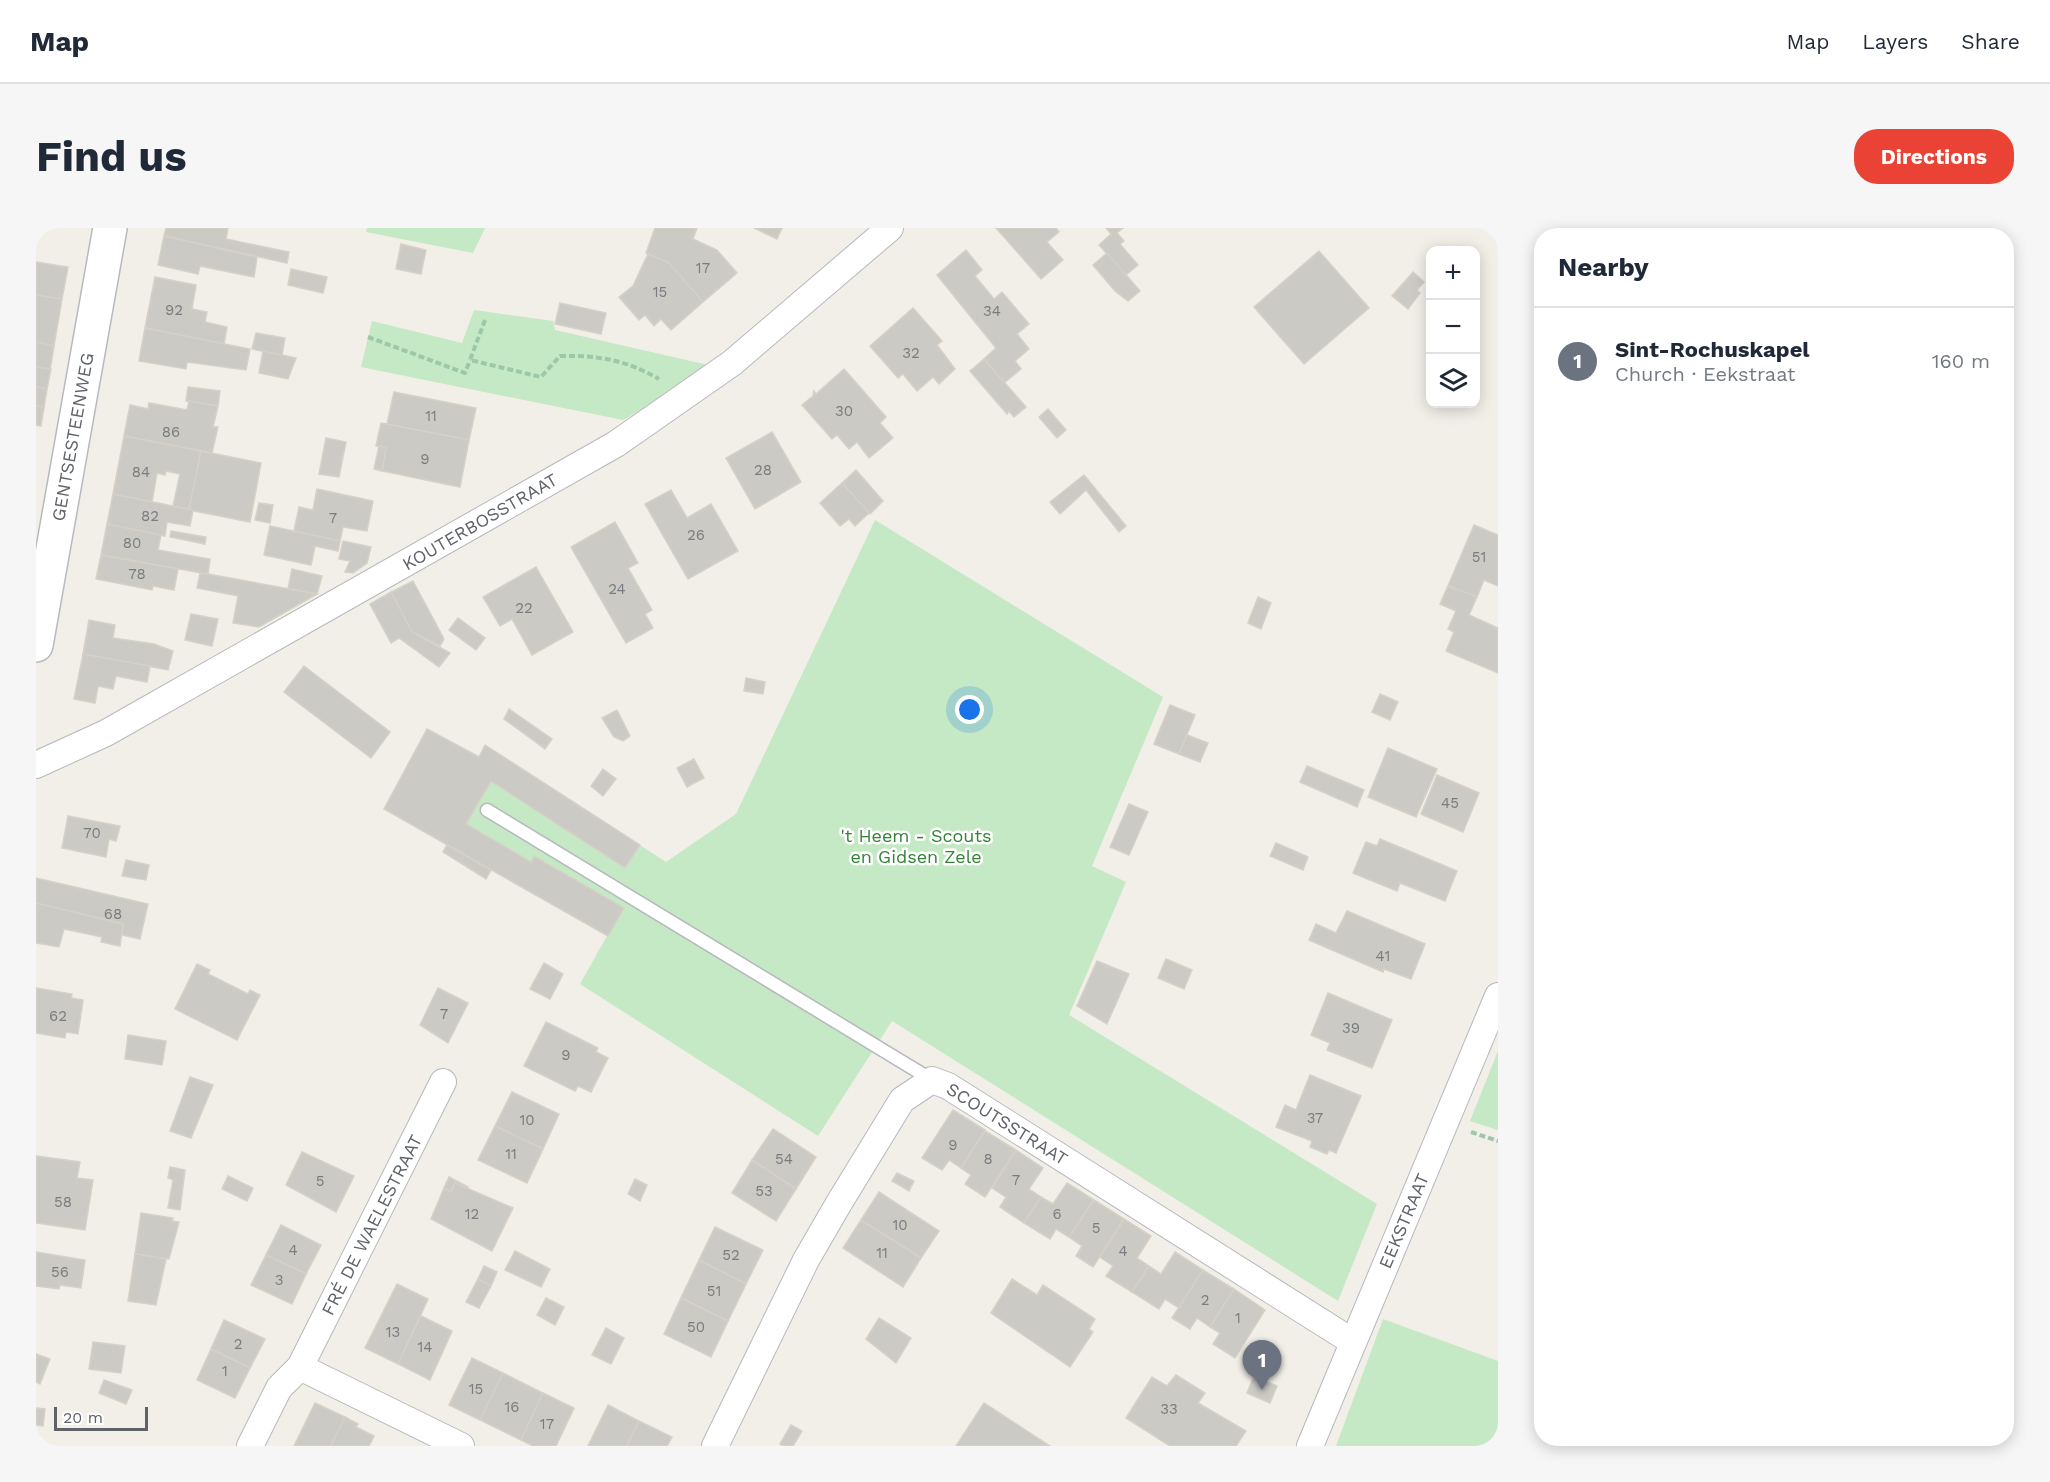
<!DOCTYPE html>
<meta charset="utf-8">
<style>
body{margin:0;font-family:"Work Sans",sans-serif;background:#f6f6f7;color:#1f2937}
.controls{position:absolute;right:18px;top:18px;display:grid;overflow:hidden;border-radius:12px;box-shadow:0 3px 15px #0003}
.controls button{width:54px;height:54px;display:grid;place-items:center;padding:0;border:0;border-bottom:2px solid #e0e1e3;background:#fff;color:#1f2937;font:30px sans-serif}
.scale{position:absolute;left:18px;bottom:15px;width:94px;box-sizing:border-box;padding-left:6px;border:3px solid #5f6368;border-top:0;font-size:16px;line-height:21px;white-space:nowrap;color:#5f6368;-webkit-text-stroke:4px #fff;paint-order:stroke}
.you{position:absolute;left:934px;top:482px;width:21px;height:21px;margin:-15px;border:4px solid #fff;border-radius:50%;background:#1a73e8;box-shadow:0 0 0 9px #1a73e833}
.badge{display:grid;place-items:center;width:39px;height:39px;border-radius:50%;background:#ea4335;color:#fff;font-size:20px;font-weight:700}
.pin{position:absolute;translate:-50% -50px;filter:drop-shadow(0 2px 3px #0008)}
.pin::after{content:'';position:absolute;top:32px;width:21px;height:18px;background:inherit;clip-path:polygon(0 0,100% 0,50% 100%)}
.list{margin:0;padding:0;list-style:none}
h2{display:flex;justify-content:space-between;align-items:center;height:78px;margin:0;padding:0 24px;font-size:26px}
h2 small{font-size:20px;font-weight:400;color:#747a83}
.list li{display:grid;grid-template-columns:39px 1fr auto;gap:18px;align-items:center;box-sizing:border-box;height:108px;padding:0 24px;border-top:2px solid #e0e1e3}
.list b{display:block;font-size:22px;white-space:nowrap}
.list p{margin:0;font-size:20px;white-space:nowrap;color:#747a83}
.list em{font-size:20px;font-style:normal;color:#747a83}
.icon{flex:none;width:33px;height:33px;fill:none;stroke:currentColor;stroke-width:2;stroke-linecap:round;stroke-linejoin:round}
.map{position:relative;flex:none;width:1462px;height:1218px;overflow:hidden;border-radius:24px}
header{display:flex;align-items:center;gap:36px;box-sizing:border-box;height:84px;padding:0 30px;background:#fff;border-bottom:2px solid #e0e1e3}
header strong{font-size:28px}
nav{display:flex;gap:33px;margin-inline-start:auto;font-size:21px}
.intro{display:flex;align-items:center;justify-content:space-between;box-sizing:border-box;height:144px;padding:0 36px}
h1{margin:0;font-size:42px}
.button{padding:15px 27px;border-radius:24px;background:#ea4335;color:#fff;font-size:21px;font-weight:700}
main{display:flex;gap:36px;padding:0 36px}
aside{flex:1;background:#fff;border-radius:24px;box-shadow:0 3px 15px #0003}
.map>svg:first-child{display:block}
.green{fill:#c5e8c5}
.building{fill:#cccac5;stroke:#d6d1c6;stroke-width:1.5}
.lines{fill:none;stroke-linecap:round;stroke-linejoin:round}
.lane-casing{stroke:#b5b8bc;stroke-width:15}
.street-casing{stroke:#b5b8bc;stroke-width:28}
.secondary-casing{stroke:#b6babf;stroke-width:36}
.path{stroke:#9cc7a9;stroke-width:4;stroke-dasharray:6 3;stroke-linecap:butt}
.lane{stroke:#fff;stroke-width:12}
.street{stroke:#fff;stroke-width:26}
.secondary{stroke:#fff;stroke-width:33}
.labels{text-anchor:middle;stroke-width:5;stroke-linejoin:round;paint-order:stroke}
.number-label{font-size:15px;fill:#7a7d7f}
.street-label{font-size:18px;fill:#5f6368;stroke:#fff}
.park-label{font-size:18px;fill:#348238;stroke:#fff}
</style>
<header>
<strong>Map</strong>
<nav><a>Map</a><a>Layers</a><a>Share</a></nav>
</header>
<div class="intro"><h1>Find us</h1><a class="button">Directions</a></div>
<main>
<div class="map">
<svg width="1462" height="1218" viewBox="0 0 1462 1218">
<rect width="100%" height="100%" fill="#f1efe8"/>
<!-- green -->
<g class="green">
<polygon points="331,0 449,0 437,25 330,4"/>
<polygon points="438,82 517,93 519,102 672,137 640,162 587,192 325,139 336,93 426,115"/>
<polygon points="839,292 1127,469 1056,638 1090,654 1033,787 1341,976 1302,1073 856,793 782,908 544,756 571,708 348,581 391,501 443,528 449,517 630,634 700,586"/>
<polygon points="1462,823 1462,902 1434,893"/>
<polygon points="1347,1091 1462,1133 1462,1218 1300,1218"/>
</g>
<!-- building -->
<g class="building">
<polygon points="130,0 192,0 190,11 253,24 251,35 128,8"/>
<polygon points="619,0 661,0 657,11 681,22 701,45 667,74 633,35 610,25"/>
<polygon points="718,0 746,0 741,11"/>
<polygon points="960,0 1020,0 1023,4 1011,14 1027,32 1005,51"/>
<polygon points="1070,0 1087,0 1081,5 1088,13 1084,16 1102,37 1090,47 1063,17 1075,6"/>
<polygon points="128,8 221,29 218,49 164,38 162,46 122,37"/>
<polygon points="365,16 390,22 385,46 360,41"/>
<polygon points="930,22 946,42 939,48 958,71 966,64 993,96 981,106 993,121 979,133 985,141 968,155 948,131 960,120 901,47"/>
<polygon points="1283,23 1333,80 1268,136 1218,79"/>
<polygon points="1071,25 1104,63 1092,73 1079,63 1057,37"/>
<polygon points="612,26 633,35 667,74 635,102 625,91 618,98 609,87 603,92 583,69 597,58"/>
<polygon points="0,34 32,39 26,71 0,67"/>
<polygon points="255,41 291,49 287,65 252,57"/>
<polygon points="1377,44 1388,54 1381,62 1384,65 1372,81 1356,68"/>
<polygon points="119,49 160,57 156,81 171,84 169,94 191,99 188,116 109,100"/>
<polygon points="0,67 26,71 18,118 0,114"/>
<polygon points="524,75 570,85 565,106 519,96"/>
<polygon points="877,80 906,113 901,117 919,141 903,156 897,149 881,163 867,146 862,150 834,118"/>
<polygon points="109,100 214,121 210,142 151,134 150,141 103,133"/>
<polygon points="220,105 249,110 246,127 216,121"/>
<polygon points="0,114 18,118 14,142 0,139"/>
<polygon points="227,123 260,130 252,151 223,145"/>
<polygon points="948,131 990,179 978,189 973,183 971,186 934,143"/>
<polygon points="0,139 15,141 11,161 0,159"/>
<polygon points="808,141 850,189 844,195 857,210 833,230 821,214 813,221 801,207 796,211 766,177 777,168 778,163 780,166"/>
<polygon points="0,159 11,161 8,179 0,178"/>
<polygon points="152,159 184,163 182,178 150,173"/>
<polygon points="358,164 440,180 433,212 351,196"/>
<polygon points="153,173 182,178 177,199 182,199 176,225 88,208 94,177 112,181 113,175 151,182"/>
<polygon points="0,178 8,179 5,198 0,197"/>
<polygon points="1012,181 1030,202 1021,210 1003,189"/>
<polygon points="345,195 433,212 424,259 346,243 350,220 340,218"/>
<polygon points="736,204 765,254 719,281 690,230"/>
<polygon points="88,208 165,223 153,282 137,278 144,246 130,243 129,247 121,245 116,274 77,266"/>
<polygon points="290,210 310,214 303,249 283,246"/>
<polygon points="343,218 350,220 346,243 338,241"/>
<polygon points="165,223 225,235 214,294 153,282"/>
<polygon points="820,242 847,273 834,286 806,255"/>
<polygon points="1048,247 1090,298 1083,304 1050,262 1024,286 1014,274"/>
<polygon points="806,255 833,285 819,298 813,291 804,298 784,275"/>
<polygon points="281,261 337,273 331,303 307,299 304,313 258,303 263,279 277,282"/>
<polygon points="635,262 651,290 675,276 702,323 652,351 609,276"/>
<polygon points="77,266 157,282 154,298 131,294 129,308 71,296"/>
<polygon points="223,275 237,277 234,295 219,292"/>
<polygon points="579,294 602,335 592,340 616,382 609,386 617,400 590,415 535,319"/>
<polygon points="71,296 125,307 122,322 174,331 172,346 65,327"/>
<polygon points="1438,297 1462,307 1462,358 1448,352 1441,369 1412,358"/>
<polygon points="234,298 304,313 302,323 279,318 275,337 228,327"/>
<polygon points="135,303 170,309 169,316 134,309"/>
<polygon points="307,313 335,319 331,335 317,345 309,344 314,333 303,331"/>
<polygon points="65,327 142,341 138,362 117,358 116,362 60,351"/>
<polygon points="500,339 537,404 496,427 476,391 464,398 447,369"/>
<polygon points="256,341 286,348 281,366 252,361"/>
<polygon points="164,345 172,346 281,366 223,399 197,395 202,368 161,360"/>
<polygon points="377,353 408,411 404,418 376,404 355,364"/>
<polygon points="1412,358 1441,369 1433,387 1462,400 1462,445 1410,423 1418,404 1412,401 1420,383 1404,376"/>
<polygon points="355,364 376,404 414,425 403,439 363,410 355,415 334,376"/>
<polygon points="1222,369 1235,375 1225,401 1212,395"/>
<polygon points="155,386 182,391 176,418 149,412"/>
<polygon points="422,390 449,410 440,422 413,402"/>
<polygon points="53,392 79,397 77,410 118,416 137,423 132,442 47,426"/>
<polygon points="47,426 114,438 111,454 80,448 77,461 62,458 59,475 38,471"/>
<polygon points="268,438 354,504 335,530 248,464"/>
<polygon points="710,450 729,454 727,466 708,463"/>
<polygon points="1344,466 1362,474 1354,492 1336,484"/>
<polygon points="1134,477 1159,487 1143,526 1118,516"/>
<polygon points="473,481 516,511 509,521 468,491"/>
<polygon points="581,482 594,508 587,513 578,509 566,490"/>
<polygon points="391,501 443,529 449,517 604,617 589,640 455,553 430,596 495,634 498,628 588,680 572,708 348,581"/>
<polygon points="1151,507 1172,515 1164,534 1143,526"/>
<polygon points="1352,520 1401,541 1380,589 1332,569"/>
<polygon points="658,531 668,550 651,559 641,540"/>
<polygon points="1271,538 1328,562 1321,579 1264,554"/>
<polygon points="567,541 580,551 567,568 555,558"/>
<polygon points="1401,547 1443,565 1427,604 1385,586"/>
<polygon points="1093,576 1112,584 1093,627 1074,619"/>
<polygon points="32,588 84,598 80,613 73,611 70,629 26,620"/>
<polygon points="1344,611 1421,643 1409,673 1364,655 1361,663 1317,645 1330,614 1341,618"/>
<polygon points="1240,615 1272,629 1267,642 1234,628"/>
<polygon points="411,617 455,642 450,651 407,624"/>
<polygon points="90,632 113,637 110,652 86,648"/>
<polygon points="0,650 112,676 104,711 86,707 87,696 0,675"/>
<polygon points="0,675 87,696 84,718 65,714 66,709 28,701 23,719 0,715"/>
<polygon points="1311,683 1389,716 1375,751 1348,741 1347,744 1273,712 1280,696 1300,705"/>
<polygon points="1130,731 1156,742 1148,761 1122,750"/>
<polygon points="1061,733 1093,746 1071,796 1041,778"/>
<polygon points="508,735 527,746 514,771 494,761"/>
<polygon points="161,736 174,742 172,746 212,766 214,762 224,767 201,812 139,781"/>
<polygon points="0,760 36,766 35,770 47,772 42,806 30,804 29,810 0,805"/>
<polygon points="402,760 432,775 412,815 384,797"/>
<polygon points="1292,765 1356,792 1336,840 1291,822 1294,815 1275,807"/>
<polygon points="510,794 562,820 560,824 572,830 555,864 542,858 539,863 488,838"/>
<polygon points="92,807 130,813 126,837 89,831"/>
<polygon points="1274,847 1325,868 1300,925 1293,922 1291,926 1274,919 1276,913 1240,899 1249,877 1260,882"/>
<polygon points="154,849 177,857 155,910 134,903"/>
<polygon points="476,864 523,886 507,921 459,898"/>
<polygon points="917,882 949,902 925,940 913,932 906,942 886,930"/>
<polygon points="459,898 507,921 491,955 442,932"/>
<polygon points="737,901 780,929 760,961 716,932"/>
<polygon points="949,903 980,922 949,969 929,956 935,947 925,940"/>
<polygon points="980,922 1007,940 993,961 1005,969 988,995 964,979 970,969 956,960"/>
<polygon points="266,924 318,948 300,984 250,957"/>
<polygon points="0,928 44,934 41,950 57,952 49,1002 0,995"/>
<polygon points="716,932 760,961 740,993 696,965"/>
<polygon points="134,939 149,942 144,982 132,980 137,952 132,950"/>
<polygon points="861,945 878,953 873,963 856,953"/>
<polygon points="192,948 217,960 211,973 186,961"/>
<polygon points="413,949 432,959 430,961 419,955 415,964 408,960"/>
<polygon points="599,951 611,957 604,973 592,966"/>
<polygon points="419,955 477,980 456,1023 395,991 408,960 415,964"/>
<polygon points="1031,955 1058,972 1033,1009 1020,1001 1014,1011 988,995 1005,969 1017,976"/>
<polygon points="843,964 903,1003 885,1030 825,992"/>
<polygon points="1058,972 1088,991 1057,1039 1040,1028 1046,1018 1033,1009"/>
<polygon points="105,985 137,990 136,993 143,994 133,1031 99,1026"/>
<polygon points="1088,991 1115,1008 1101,1030 1113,1038 1096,1064 1070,1048 1077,1038 1064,1029"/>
<polygon points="825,992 885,1030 867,1059 807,1020"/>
<polygon points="245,997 285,1017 270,1046 230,1027"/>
<polygon points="679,999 727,1022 710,1056 663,1032"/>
<polygon points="479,1023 514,1041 505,1059 469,1042"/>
<polygon points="0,1024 49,1032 45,1060 24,1057 23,1061 0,1058"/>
<polygon points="1139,1024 1167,1042 1143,1080 1129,1071 1123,1081 1096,1064 1113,1038 1125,1046"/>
<polygon points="99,1026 130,1031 120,1077 92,1073"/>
<polygon points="230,1027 270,1046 256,1076 215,1057"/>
<polygon points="663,1032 710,1056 692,1093 645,1070"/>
<polygon points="448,1038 461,1044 455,1058 442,1051"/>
<polygon points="1167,1042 1198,1061 1174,1099 1161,1090 1154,1101 1136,1090"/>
<polygon points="442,1051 455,1058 443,1080 430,1074"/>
<polygon points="976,1051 1001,1067 1007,1057 1059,1091 1053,1101 1057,1104 1034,1139 955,1085"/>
<polygon points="361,1056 392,1071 362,1136 329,1120"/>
<polygon points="1198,1061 1229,1082 1199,1130 1177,1116 1184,1105 1174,1099"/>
<polygon points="510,1070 528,1079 519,1097 501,1087"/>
<polygon points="645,1070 692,1093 675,1129 628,1106"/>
<polygon points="385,1088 416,1103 394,1152 362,1136"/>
<polygon points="843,1090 875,1110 860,1135 830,1111"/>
<polygon points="188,1092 229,1111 214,1140 175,1121"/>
<polygon points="570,1100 588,1110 575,1136 556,1127"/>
<polygon points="57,1114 89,1118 85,1145 53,1141"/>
<polygon points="175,1121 214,1140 199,1170 161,1152"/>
<polygon points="0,1126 14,1131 4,1156 0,1154"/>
<polygon points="436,1130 467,1145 444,1192 413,1177"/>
<polygon points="467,1145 507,1165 485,1212 444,1192"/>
<polygon points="1140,1147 1169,1165 1162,1175 1210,1203 1200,1218 1134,1218 1090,1190 1116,1149 1131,1158"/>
<polygon points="1218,1148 1241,1158 1234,1175 1211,1165"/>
<polygon points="68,1152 96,1162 90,1176 63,1165"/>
<polygon points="507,1165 538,1180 520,1218 497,1218 485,1212"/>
<polygon points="279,1175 309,1189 295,1218 258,1218"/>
<polygon points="948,1175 1014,1218 920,1218"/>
<polygon points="572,1177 603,1193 591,1218 552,1218"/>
<polygon points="0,1180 9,1181 7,1198 0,1197"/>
<polygon points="309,1189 322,1196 320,1199 338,1208 333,1218 295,1218"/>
<polygon points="603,1193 636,1209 631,1218 591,1218"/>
<polygon points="755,1197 766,1203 757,1218 748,1218 744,1216"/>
</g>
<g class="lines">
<!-- lane casing -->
<g class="lane-casing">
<polyline id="lane" points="451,582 896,852"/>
</g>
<!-- street casing -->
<g class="street-casing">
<g id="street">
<polyline points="0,537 70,505 580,216 696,135 854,0"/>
<polyline points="264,1139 407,854"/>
<polyline points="214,1218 243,1160 264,1139 425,1218"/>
<polyline points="679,1218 770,1032 803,975 866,872 896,852 912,858 1317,1114"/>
<polyline points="1274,1218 1462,768"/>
</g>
</g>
<!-- secondary casing -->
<g class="secondary-casing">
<polyline id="secondary" points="0,417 74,0"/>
</g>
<!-- path -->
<g class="path">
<path d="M449 92 434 132 505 149 524 128C562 127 590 132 623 151"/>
<polyline points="332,109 429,145 434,132"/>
<polyline points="1435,904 1462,913"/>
</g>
<!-- lane -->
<use href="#lane" class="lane"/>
<!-- street -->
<use href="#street" class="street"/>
<!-- secondary -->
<use href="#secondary" class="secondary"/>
</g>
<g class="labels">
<!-- number labels -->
<g class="number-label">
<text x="667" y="45">17</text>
<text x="624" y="69">15</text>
<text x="138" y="87">92</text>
<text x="956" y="88">34</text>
<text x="875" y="130">32</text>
<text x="808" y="188">30</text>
<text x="395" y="193">11</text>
<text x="135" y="209">86</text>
<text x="389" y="236">9</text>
<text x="727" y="247">28</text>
<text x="105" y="249">84</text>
<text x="114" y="293">82</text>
<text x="297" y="295">7</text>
<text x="660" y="312">26</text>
<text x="96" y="320">80</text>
<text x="1443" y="334">51</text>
<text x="101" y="351">78</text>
<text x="581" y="366">24</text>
<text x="488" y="385">22</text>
<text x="1414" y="580">45</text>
<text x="56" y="610">70</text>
<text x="77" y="691">68</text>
<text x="1347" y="733">41</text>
<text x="408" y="791">7</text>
<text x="22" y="793">62</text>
<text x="1315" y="805">39</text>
<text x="530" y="832">9</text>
<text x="1279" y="895">37</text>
<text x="491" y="897">10</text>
<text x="917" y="922">9</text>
<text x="475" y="931">11</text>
<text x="748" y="936">54</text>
<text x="952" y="936">8</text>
<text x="980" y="957">7</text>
<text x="284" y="958">5</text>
<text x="728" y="968">53</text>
<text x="27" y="979">58</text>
<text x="436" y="991">12</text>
<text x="1021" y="991">6</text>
<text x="864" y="1002">10</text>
<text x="1060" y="1005">5</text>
<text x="257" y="1027">4</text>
<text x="1087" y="1028">4</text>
<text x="846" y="1030">11</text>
<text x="695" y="1032">52</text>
<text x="24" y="1049">56</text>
<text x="243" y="1057">3</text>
<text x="678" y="1068">51</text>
<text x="1169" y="1077">2</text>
<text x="1202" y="1095">1</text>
<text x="660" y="1104">50</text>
<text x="357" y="1109">13</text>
<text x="202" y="1121">2</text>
<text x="389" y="1124">14</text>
<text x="189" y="1148">1</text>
<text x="440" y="1166">15</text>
<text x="476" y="1184">16</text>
<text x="1133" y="1186">33</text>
<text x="511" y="1201">17</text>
</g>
<!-- street labels -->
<g class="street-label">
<text transform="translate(37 209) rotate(-80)" y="6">GENTSESTEENWEG</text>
<text transform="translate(444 294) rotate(-30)" y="6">KOUTERBOSSTRAAT</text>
<text transform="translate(971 896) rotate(32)" y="6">SCOUTSSTRAAT</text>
<text transform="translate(1368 993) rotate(-67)" y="6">EEKSTRAAT</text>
<text transform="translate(336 997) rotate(-63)" y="6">FRÉ DE WAELESTRAAT</text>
</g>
<!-- park labels -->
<g class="park-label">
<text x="880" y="614">'t Heem - Scouts<tspan x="880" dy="21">en Gidsen Zele</tspan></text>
</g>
</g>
</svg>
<div class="controls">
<button>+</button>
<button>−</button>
<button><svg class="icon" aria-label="layers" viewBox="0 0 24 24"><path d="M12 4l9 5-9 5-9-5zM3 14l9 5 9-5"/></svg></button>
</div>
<div class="scale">20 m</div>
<div class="you"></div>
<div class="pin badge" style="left:1226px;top:1162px;background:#6b7280">1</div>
</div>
<aside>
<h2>Nearby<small></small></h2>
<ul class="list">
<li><span class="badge" style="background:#6b7280">1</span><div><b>Sint-Rochuskapel</b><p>Church · Eekstraat</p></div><em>160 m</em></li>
</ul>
</aside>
</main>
